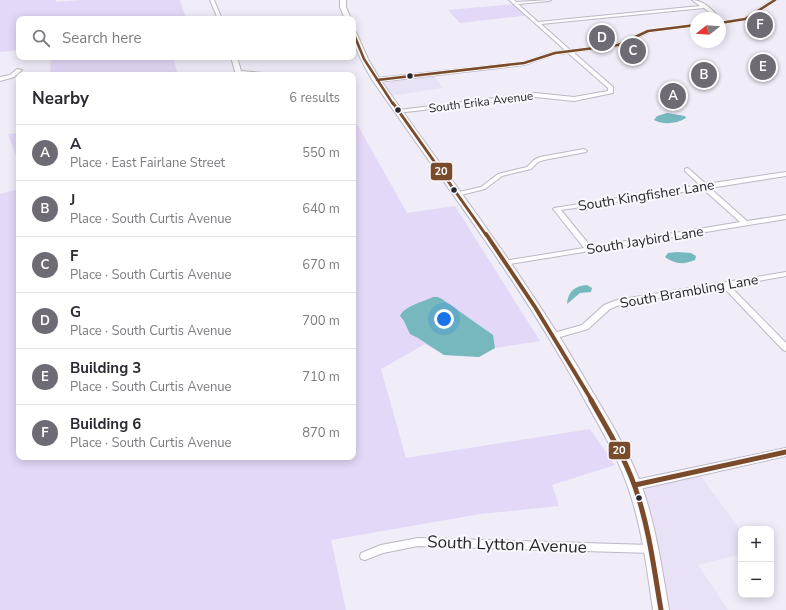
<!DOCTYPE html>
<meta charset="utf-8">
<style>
body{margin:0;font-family:"Nunito Sans",sans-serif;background:#f2f2f3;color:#2b2b33}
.controls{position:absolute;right:12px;bottom:12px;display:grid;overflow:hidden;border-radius:8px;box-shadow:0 2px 10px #0003}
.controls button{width:36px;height:36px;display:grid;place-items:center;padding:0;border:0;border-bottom:1px solid #e1e1e2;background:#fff;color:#2b2b33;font:20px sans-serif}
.compass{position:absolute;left:690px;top:12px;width:36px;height:36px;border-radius:50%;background:#fff;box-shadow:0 2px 10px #0003;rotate:253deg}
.you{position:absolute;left:444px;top:319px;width:14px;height:14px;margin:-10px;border:3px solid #fff;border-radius:50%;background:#1a73e8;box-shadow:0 0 0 6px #1a73e833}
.badge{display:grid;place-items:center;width:26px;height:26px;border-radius:50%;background:#6e6b74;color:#fff;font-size:13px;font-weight:700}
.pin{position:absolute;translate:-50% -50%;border:2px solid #fff;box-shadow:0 1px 4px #0006}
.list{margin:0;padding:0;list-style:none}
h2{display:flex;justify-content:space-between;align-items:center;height:52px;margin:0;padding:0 16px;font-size:17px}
h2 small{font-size:13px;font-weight:400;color:#7c7c81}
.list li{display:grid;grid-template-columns:26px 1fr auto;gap:12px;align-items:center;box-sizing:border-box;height:56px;padding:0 16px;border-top:1px solid #e1e1e2}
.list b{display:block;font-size:15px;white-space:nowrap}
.list p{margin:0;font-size:13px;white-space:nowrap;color:#7c7c81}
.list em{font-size:13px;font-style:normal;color:#7c7c81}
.icon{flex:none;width:22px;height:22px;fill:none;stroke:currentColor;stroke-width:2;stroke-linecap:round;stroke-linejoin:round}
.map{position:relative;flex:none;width:786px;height:610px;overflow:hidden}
.search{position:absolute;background:#fff;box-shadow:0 2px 10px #0003;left:16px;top:16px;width:340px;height:44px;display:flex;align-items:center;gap:10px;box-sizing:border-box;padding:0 14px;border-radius:8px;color:#7c7c81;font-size:15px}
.panel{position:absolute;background:#fff;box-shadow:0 2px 10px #0003;left:16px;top:72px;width:340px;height:388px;border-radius:8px}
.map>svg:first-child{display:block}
.built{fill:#e9e2f7}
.green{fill:#e3d8f7}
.water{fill:#76b8be}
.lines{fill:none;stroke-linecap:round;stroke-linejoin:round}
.minor-casing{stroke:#bcb9c2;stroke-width:2}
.tertiary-casing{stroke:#bcb9c2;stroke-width:2}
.secondary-casing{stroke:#bcb9c2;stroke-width:2}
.minor{fill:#fdfcfe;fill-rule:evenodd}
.tertiary{fill:#fdfcfe;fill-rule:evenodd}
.secondary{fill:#fdfcfe;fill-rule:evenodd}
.bus-1-far3-casing{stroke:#f9f8fc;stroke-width:4.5}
.bus-1-far2-casing{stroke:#f9f8fc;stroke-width:5.5}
.bus-1-far1-casing{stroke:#f9f8fc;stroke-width:7}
.bus-1-casing{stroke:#f9f8fc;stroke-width:8}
.bus-1-far3{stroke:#7a4b2a;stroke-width:2.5}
.bus-1-far2{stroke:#7a4b2a;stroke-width:3}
.bus-1-far1{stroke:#7a4b2a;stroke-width:4}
.bus-1{stroke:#7a4b2a;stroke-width:5}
.bus-dot{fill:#28252d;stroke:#f9f8fc;stroke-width:1.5}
.labels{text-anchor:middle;stroke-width:4;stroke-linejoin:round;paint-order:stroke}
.far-street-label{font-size:12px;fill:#28252d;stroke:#f9f8fc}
.street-label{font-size:14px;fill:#28252d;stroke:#f9f8fc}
.near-street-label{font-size:17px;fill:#28252d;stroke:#f9f8fc}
.line-badge{stroke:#f9f8fc;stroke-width:1.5}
.badge-label{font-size:11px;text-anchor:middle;font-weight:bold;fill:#fff}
</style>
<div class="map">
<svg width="786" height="610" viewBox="0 0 786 610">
<rect width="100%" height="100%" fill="#f0ecf8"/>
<!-- built -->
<g class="built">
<polygon points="432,74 443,88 390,96 379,80"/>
<polygon points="697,471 741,531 741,554 698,565 728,610 661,610 635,485"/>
</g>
<!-- green -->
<g class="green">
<polygon points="0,0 56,0 56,2 82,0 180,0 186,19 19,19 19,50 0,52"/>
<polygon points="515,4 529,15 460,23 448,10"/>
<polygon points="51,57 173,57 178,75 50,75"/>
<polygon points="353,117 407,213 455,206 540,341 495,348 479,357 444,355 425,344 381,369 406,458 590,429 615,465 552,485 559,506 480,514 331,540 346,610 0,610 0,194 19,189 19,457 353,457"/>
<polygon points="19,133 19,164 8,134"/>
</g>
<!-- water -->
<g class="water">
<path d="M667 113 685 116 686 118C676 124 664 125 654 120L657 116Z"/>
<path d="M677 252 691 253 696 256 695 260C684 265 674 264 665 257L668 253Z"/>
<path d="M587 285 592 288 591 292 580 293 567 304C568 291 575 286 587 285Z"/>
<path d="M433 297H438L442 299 493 335 495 348 479 357 444 355 418 338 410 334 404 321 400 316C404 306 423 302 433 297Z"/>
</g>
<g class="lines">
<!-- minor casing -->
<g class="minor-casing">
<g id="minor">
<polygon points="210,0 214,0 222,19 218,19"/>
<path d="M509 0H514L516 2 551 0 549 1 518 4 538 22 700 6 692 0C703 0 713 10 719 18H714L709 12 704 8 541 24 570 50 617 44 648 30 696 24V26L649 32 620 46 573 52 613 87V93L574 101 535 97 397 113V111L399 110 535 93 574 97 608 91V88L568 53 556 54 524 65 377 82 374 80 377 78 523 62 553 52 565 50Z"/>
<polygon points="772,0 777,0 747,20 720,24 720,22 744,18"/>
<polygon points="231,57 237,57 241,71 263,73 266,75 236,75"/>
<polygon points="17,69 22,70 14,77 0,81 0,77 10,75"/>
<polygon points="584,149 587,151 586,152 544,160 538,162 531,169 502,176 485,189 457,196 454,194 455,193 481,187 498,174 527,167 534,160 540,157"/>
<path d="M687 168 689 169 706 184 786 172V176L710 188 747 221 786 215V219L504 265 500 263 504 261 584 248 554 210 553 209 554 208 700 185 685 171V169ZM703 189 740 222 591 247 561 210Z"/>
<polygon points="786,272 786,276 730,286 786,343 786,351 783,350 723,287 622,304 610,309 588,329 553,339 549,336 550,334 582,325 604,305 617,300"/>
<polygon points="418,538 651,545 655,546 656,549 655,552 651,553 418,546 383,553 365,560 361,559 360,556 361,553 381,545"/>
</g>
</g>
<!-- tertiary casing -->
<g class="tertiary-casing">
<polygon id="tertiary" points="786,448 786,456 635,490 631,488 629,485 631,482 635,480"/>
</g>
<!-- secondary casing -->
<g class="secondary-casing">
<g id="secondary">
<polygon points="340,0 346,0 346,7 351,19 345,19 340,7"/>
<path d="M353 30 356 32 368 59 379 78C450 179 527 278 589 386 608 418 629 451 642 487 656 526 662 569 669 610H653C647 569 642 527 628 487 616 452 595 419 577 386 517 278 441 180 371 78 363 63 353 48 353 30Z"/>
</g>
</g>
<!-- minor -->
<use href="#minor" class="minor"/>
<!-- tertiary -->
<use href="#tertiary" class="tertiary"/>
<!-- secondary -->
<use href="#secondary" class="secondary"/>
<!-- bus-1-far3 casing -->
<g class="bus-1-far3-casing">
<g id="bus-1-far3">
<polyline points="720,23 745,19 775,0"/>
<polyline points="353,32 364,59 393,104"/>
<polyline points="377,80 524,63 555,53 618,45 648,31 696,25"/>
</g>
</g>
<!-- bus-1-far2 casing -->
<g class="bus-1-far2-casing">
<polyline id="bus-1-far2" points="393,103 486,235"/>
</g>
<!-- bus-1-far1 casing -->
<g class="bus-1-far1-casing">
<polyline id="bus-1-far1" points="486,234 535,307 592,401"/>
</g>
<!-- bus-1 casing -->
<g class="bus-1-casing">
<g id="bus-1">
<path d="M591 400C607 428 624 456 635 487 649 527 654 569 661 610"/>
<polyline points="635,485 786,452"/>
</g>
</g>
<!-- bus-1-far3 -->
<use href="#bus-1-far3" class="bus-1-far3"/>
<!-- bus-1-far2 -->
<use href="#bus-1-far2" class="bus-1-far2"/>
<!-- bus-1-far1 -->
<use href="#bus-1-far1" class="bus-1-far1"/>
<!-- bus-1 -->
<use href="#bus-1" class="bus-1"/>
</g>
<!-- markers -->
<g class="bus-dot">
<circle cx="410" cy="76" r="3.5"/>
<circle cx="398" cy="110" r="3.5"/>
<circle cx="454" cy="190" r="3.5"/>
<circle cx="639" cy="498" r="3.5"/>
</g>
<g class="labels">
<!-- far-street labels -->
<g class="far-street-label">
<text transform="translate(481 102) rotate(-7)" y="4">South Erika Avenue</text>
</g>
<!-- street labels -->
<g class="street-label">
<text transform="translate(646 195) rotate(-9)" y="5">South Kingfisher Lane</text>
<text transform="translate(645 240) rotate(-9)" y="5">South Jaybird Lane</text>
<text transform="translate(689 291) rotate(-10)" y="5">South Brambling Lane</text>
</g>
<!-- near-street labels -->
<g class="near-street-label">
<text transform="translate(507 544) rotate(2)" y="6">South Lytton Avenue</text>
</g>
</g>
<g class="line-badge">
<rect x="430" y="162" width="23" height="19" rx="4" fill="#7a4b2a"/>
<rect x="608" y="441" width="23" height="19" rx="4" fill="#7a4b2a"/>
</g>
<g class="badge-label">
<text x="441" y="175">20</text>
<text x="619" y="454">20</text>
</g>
</svg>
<div class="controls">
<button>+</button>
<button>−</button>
</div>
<svg class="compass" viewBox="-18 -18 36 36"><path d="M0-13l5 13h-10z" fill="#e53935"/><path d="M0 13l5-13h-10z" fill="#7c7c81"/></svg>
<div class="you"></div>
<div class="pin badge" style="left:673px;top:96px">A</div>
<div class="pin badge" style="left:704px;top:75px">B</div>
<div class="pin badge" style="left:633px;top:51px">C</div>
<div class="pin badge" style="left:602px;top:38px">D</div>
<div class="pin badge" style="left:763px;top:67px">E</div>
<div class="pin badge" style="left:760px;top:25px">F</div>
<div class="search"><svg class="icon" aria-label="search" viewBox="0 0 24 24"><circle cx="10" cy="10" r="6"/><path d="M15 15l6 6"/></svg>Search here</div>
<section class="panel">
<h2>Nearby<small>6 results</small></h2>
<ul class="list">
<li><span class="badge">A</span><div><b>A</b><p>Place · East Fairlane Street</p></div><em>550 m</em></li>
<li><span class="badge">B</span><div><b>J</b><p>Place · South Curtis Avenue</p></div><em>640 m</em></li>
<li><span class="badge">C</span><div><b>F</b><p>Place · South Curtis Avenue</p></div><em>670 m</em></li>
<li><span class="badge">D</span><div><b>G</b><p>Place · South Curtis Avenue</p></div><em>700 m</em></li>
<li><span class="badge">E</span><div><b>Building 3</b><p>Place · South Curtis Avenue</p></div><em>710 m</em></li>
<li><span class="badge">F</span><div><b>Building 6</b><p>Place · South Curtis Avenue</p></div><em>870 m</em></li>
</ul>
</section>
</div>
